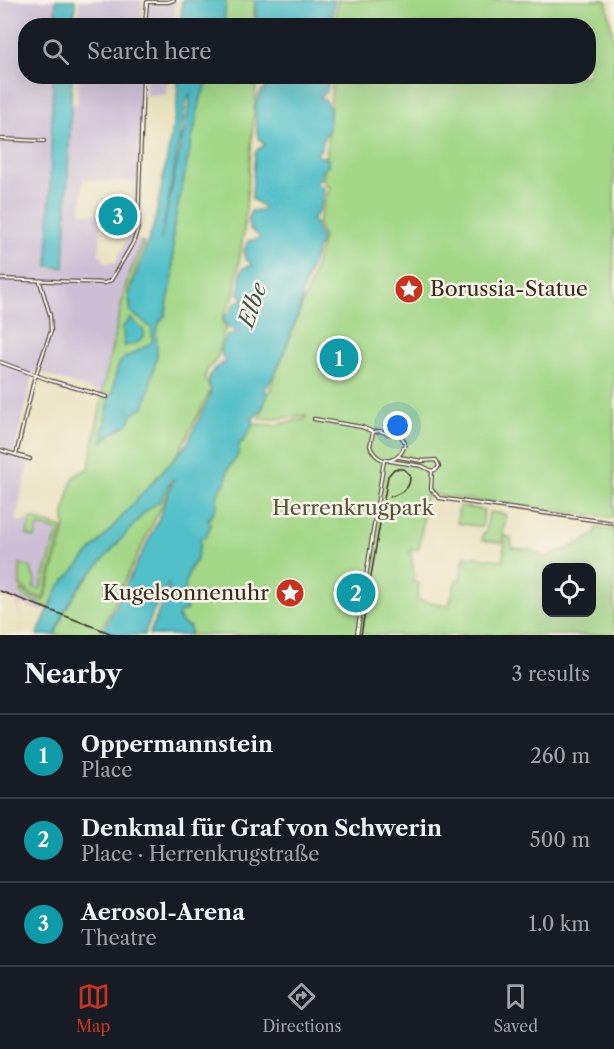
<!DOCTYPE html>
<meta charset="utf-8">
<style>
body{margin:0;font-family:"Libre Caslon Text",serif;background:#242831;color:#f1f3f6}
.controls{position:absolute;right:18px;bottom:18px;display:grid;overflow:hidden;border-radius:12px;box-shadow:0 6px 24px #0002}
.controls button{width:54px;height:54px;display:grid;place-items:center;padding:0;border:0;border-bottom:2px solid #363941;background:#171b24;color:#f1f3f6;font:30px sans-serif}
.you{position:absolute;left:398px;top:426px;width:21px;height:21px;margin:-15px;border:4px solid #fff;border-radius:50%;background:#1a73e8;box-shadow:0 0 0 9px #1a73e833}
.badge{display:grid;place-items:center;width:39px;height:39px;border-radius:50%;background:#c8321e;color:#fff;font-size:20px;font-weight:700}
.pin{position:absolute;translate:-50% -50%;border:3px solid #fff;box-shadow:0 2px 6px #0006}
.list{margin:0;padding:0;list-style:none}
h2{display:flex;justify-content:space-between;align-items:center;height:78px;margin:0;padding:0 24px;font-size:26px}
h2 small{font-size:20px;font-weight:400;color:#9ea1a6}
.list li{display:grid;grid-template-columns:39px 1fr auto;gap:18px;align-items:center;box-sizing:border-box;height:84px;padding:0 24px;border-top:2px solid #363941}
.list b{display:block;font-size:22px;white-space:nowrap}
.list p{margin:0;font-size:20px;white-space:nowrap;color:#9ea1a6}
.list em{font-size:20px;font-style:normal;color:#9ea1a6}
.icon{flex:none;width:33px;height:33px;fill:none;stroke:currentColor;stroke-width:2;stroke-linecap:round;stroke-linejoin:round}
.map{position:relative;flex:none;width:614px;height:635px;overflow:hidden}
.search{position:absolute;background:#171b24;box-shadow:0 6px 24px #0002;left:18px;right:18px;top:18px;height:66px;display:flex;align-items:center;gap:15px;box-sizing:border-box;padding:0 21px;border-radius:24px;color:#9ea1a6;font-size:22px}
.sheet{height:330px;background:#171b24}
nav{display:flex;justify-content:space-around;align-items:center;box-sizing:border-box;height:84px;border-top:2px solid #363941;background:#171b24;font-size:16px;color:#9ea1a6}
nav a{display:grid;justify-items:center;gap:3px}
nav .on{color:#c8321e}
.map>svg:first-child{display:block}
.industrial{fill:#ccbed4;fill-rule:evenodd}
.green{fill:#a3d787;stroke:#6f8052;stroke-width:1.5;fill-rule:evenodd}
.water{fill:#51bfc7;stroke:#467472;stroke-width:1.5;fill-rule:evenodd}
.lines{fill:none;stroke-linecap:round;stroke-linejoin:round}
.street-casing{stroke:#554536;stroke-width:4.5}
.street{stroke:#fff;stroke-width:2}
.tram{stroke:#3b2a1e;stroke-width:1.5}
.rail{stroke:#3b2a1e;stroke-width:1.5}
.labels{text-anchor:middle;stroke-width:5;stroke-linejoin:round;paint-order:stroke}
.poi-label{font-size:21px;fill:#3b2a1e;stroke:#f7f3e8;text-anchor:start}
.park-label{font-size:21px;fill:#555538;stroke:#f7f3e8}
.water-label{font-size:22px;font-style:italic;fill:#425751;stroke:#f7f3e8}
</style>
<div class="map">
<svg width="614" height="635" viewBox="0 0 614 635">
<rect width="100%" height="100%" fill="#f7f3e8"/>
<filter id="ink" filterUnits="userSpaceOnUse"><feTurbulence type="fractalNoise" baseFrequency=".0167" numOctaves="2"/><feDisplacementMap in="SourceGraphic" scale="12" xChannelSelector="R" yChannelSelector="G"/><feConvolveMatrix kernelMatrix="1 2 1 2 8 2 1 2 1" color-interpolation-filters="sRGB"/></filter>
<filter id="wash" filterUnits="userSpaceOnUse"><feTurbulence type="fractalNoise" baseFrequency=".008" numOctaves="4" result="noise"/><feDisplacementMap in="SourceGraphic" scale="24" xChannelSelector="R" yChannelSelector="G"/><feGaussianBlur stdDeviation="1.35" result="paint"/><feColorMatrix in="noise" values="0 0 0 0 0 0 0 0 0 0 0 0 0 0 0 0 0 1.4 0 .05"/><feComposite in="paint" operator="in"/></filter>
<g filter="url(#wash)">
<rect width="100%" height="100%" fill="#e9e1bd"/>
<!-- industrial -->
<g class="industrial">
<path d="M0 0H56L55 25 26 26V76L53 77 49 268H64L71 104H77L78 77H142L136 224 132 237 142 241 126 284 102 393 34 371 14 452 0 448ZM83 180 136 182 135 188 133 189 135 198 131 230 116 262 104 263V256L99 255 102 214 81 213Z"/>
<polygon points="79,0 142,0 142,25 67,26 79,24"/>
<polygon points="152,3 175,3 174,25 147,26 148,5"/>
<polygon points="146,77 169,77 165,95 146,95"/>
<polygon points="0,451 29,460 17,516 17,522 32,519 63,528 43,599 30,595 23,587 19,589 20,594 22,597 45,606 43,612 20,603 22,635 18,602 0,595"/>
</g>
<!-- green -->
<g class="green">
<polygon points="226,0 255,0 254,15 258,20 255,20 254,23 258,25 224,26"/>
<path d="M337 0H606L614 41V518L427 494 419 549 410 550 414 572 413 582 419 583 417 600 449 606 456 580H460L464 556 503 560 505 536 511 538 512 548 532 550 545 557 572 547 594 535 597 528 614 530V633L610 635H190L191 631 183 624 178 614 185 607C180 596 188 567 197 561 196 552 201 547 200 538L206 537 211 524 207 519 211 517 218 493 226 481 228 469 239 454V444L244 441 253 424 275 425 305 419 306 415 275 419 259 418 312 279 323 238 318 223 330 187 323 181 324 169 328 165 326 157 333 77 588 76V26L336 25ZM546 568H592V612H546Z"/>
<polygon points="210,77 257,77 244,230 234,295 223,317 223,324 228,329 224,330 217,359 208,369 204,378 211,390 179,452 59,588 49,608 22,597 21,590 23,590 29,596 44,601 65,529 64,513 71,483 75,476 89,468 102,397 109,399 103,432 111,434 120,430 132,415 153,370 157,356 156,333 160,321 165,316 173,277 173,229 201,97"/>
<path d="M142 241 144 243 128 293 131 312 153 328 152 342C123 362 118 352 113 393L110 395 102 393 126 284Z"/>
<polygon points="170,482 171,485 173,482 99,634 55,635 65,610 81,585 145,511 160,501"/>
<polygon points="459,506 484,510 482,527 457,523"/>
<polygon points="489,512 506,514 502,543 482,540 483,533 486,533"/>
<polygon points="31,518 63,528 43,598 30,594 23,587 20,587 20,564 30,567 35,581 34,588 40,589 58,531 38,526 35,538 27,535"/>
</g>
<!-- water -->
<g class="water">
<polygon points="56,0 75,0 74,25 55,25"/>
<polygon points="182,0 226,0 224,25 181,25"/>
<polygon points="255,0 334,0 332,25 266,25 264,21 256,19"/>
<polygon points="53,77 72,77 64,268 48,266"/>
<path d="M178 77H210L201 97 173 229V277L165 316 160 321 156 333 157 356 145 406 132 415 128 424 111 434 102 443 110 395 113 393C118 350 122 363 152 342V328L131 312 129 295 155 221 177 104ZM190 93V102L161 240 186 104Z"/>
<path d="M259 77H329L327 91 320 97 321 100H325L330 110 329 129 325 135 320 150 317 153 318 156 328 158V166L322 171 321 179 316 183 317 186 324 187C324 201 321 210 312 220L315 223 321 239 301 295 302 300C296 319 277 378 265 388L267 393C265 403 261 414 252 418L254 421C250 429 246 439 239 444V454L228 469 226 481 218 493 217 505 211 517 207 519 211 524 206 537 200 538C202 547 196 552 197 560 185 569 186 588 183 602L187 609 186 611H181L178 617 183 624 190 627V635H149L169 587 168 584 154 610 144 635H101L157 523 174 479 171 480 160 501 145 512 81 585 65 610 55 635H37L58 588 187 444 210 396 211 389C203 377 216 366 226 362 218 351 220 347 227 335L234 334 236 330 225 324 223 317 229 313 236 302 244 299 239 293 241 272 243 268 253 265 245 259 244 251 248 241 258 239 259 236 249 228 248 219 251 211 261 210 264 207 252 199V194L255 154 257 150 265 145 258 138C256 121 250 97 267 87Z"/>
<polygon points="130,318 144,331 144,337 135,344 124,346 123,327"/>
</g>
</g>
<g filter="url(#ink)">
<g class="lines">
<!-- street casing -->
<g class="street-casing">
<g id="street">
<polyline points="145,26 147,2 168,2 174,0"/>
<polyline points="0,139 44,141"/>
<polyline points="0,279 105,283 111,280 133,243 138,228 143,76"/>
<polyline points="0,362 52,381 107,397"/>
<path d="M314 419 362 427 373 432 380 431 388 434H400L405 443C401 464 378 467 370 446L373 432"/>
<polyline points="0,450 30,459"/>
<polyline points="16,455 34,380 51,331 50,315 40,282"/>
<polyline points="390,461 422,466 432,471 437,469 439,466 436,460 422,461 399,457"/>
<polyline points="432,471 431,489 439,498 614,523"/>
<polyline points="357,635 384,460"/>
</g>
</g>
<!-- street -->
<use href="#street" class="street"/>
<!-- tram -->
<path class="tram" d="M361 635 388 476 394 469H404L410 475C411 489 402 493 390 497"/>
<!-- rail -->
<polyline class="rail" points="0,591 115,635"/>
</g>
</g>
<!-- icons -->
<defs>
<g id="sight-disc" transform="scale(1.5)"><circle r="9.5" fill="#c8321e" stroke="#f7f3e8"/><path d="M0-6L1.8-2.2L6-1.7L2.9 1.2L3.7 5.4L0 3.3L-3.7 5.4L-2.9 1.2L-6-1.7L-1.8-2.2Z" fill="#fff"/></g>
</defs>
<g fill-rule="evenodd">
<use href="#sight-disc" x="409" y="289"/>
<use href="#sight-disc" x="290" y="593"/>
</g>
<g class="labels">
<!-- poi labels -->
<g class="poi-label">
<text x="430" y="296">Borussia-Statue</text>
<text x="269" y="600" text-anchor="end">Kugelsonnenuhr</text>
</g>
<!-- park labels -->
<g class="park-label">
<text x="353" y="515">Herrenkrugpark</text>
</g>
<!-- water labels -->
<g class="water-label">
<text transform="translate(252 305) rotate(-71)" y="8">Elbe</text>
</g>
</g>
</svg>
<div class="controls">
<button><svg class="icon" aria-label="locate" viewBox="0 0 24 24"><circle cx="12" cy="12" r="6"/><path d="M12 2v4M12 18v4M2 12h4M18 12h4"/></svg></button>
</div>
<div class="you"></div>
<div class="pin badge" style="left:339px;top:358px;background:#0f9aa8">1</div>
<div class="pin badge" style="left:356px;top:593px;background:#0f9aa8">2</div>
<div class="pin badge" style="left:118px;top:216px;background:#0f9aa8">3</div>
<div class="search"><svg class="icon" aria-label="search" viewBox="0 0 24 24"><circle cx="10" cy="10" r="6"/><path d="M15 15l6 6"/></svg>Search here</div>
</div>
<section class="sheet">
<h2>Nearby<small>3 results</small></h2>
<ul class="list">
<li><span class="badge" style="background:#0f9aa8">1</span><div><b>Oppermannstein</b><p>Place</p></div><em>260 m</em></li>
<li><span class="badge" style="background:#0f9aa8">2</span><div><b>Denkmal für Graf von Schwerin</b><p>Place · Herrenkrugstraße</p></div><em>500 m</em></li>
<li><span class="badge" style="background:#0f9aa8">3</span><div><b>Aerosol-Arena</b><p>Theatre</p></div><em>1.0 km</em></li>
</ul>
</section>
<nav>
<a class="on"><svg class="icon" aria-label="map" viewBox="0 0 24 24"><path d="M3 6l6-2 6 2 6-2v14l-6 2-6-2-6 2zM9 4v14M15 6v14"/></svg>Map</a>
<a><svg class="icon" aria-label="directions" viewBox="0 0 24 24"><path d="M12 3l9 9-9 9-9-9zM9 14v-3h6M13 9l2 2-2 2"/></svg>Directions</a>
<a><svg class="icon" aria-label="saved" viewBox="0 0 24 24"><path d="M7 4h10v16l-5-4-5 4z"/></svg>Saved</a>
</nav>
